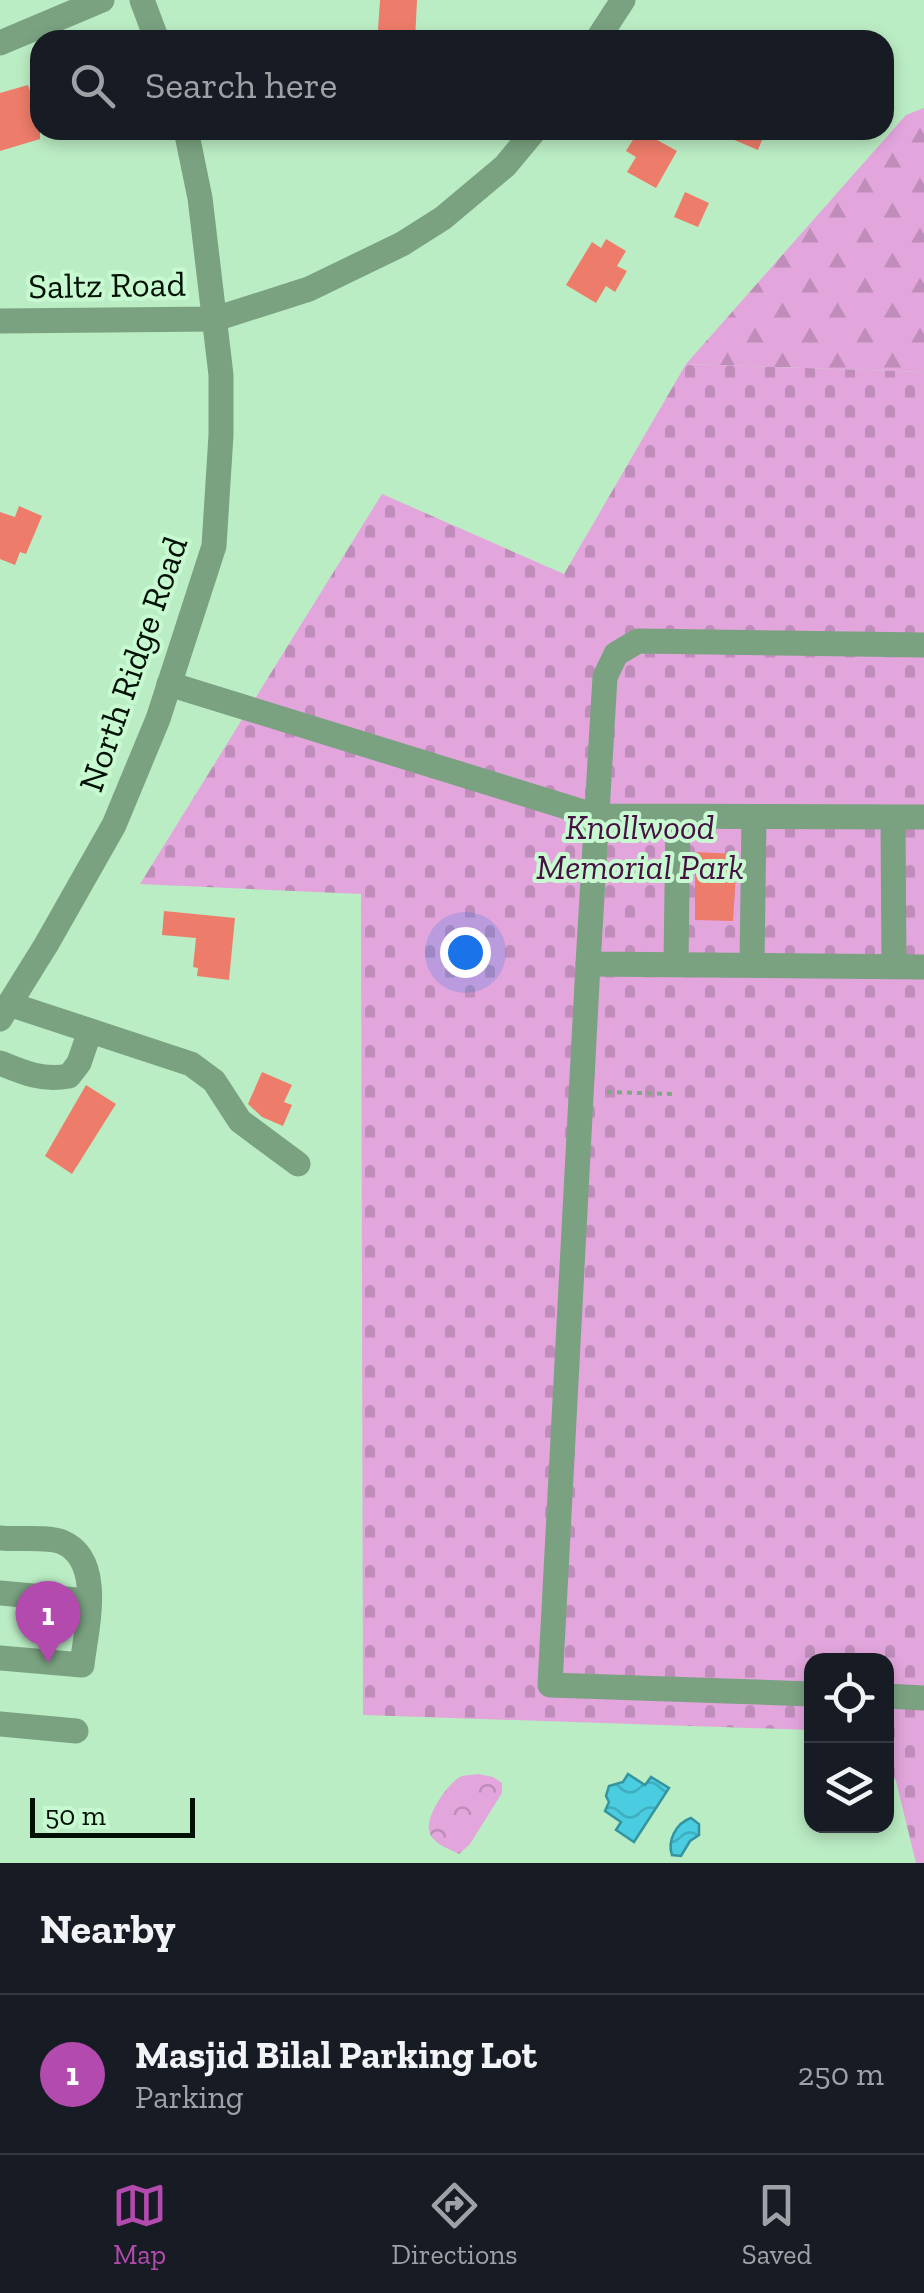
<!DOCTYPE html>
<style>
body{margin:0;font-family:"Zilla Slab",serif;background:#20242c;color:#f1f3f6}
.controls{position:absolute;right:30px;bottom:30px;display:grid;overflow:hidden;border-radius:20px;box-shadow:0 5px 15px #0003}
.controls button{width:90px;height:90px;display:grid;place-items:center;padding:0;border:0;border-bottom:2px solid #363941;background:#171b24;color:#f1f3f6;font:50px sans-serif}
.scale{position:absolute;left:30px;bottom:25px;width:165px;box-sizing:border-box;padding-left:10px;border:5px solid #011004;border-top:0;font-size:28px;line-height:35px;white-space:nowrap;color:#011004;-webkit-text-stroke:8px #c8fad1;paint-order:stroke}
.you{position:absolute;left:465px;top:952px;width:35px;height:35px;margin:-25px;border:8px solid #fff;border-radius:50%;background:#1a73e8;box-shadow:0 0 0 15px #1a73e833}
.badge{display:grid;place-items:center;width:65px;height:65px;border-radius:50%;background:#b34aad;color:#fff;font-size:32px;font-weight:700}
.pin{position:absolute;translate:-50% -82px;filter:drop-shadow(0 2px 5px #0008)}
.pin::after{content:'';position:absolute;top:52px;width:35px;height:30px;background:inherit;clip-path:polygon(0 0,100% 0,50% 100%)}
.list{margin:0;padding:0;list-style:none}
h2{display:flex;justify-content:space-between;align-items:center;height:130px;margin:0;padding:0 40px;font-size:42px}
h2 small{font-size:32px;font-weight:400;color:#9ea1a6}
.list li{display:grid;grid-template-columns:65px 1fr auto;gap:30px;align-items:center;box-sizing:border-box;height:160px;padding:0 40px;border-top:2px solid #363941}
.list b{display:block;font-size:38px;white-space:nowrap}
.list p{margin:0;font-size:32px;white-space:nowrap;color:#9ea1a6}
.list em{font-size:32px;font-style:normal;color:#9ea1a6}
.icon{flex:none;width:55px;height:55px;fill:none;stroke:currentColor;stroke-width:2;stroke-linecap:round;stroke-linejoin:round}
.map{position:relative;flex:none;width:924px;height:1863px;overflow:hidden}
.search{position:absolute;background:#171b24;box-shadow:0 5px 15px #0003;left:30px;right:30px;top:30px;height:110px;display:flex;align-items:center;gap:25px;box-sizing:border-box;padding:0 35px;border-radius:30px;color:#9ea1a6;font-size:38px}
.sheet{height:290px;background:#171b24}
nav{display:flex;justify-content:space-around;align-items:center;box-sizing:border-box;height:140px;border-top:2px solid #363941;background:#171b24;font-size:28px;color:#9ea1a6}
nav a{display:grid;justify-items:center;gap:5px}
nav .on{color:#b34aad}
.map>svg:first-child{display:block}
.forest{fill:url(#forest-firs)}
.cemetery{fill:url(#cemetery-stones)}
.park{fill:url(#park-crowns)}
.water{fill:url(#water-waves);stroke:#34949f;stroke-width:2.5}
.building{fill:#ee7c6a}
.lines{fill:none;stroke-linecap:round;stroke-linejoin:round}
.path{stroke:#80a787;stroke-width:4;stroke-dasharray:5 5;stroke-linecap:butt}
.minor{stroke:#7aa281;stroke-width:25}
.labels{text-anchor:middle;stroke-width:8;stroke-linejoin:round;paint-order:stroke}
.street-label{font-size:35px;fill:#011004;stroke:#c8fad1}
.park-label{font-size:35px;font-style:italic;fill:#461244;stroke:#c8fad1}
</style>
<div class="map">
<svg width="924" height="1863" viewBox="0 0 924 1863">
<defs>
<pattern id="forest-firs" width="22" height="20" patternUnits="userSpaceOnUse" patternTransform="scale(2.5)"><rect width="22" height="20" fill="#e2a5dc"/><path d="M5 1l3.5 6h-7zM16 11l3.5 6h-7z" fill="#c08dbb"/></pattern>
<pattern id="cemetery-stones" width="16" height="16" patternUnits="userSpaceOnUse" patternTransform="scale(2.5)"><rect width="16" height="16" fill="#e2a5dc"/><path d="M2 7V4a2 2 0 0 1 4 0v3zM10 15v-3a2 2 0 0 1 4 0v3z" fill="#c08dbb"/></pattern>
<pattern id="park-crowns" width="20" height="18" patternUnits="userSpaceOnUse" patternTransform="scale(2.5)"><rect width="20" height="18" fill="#e2a5dc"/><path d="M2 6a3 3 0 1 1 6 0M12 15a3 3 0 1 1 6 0" fill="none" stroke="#c08dbb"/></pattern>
<pattern id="water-waves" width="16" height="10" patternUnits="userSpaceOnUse" patternTransform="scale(2.5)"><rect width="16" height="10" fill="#4acce1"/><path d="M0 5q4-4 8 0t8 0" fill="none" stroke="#3faebf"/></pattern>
</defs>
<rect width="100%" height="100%" fill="#bbedc4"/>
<!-- forest -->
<polygon class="forest" points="924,108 924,372 686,364 906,115"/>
<!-- cemetery -->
<polygon class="cemetery" points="686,364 924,372 924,1863 916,1863 896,1781 887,1764 886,1660 812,1660 811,1730 363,1715 361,894 140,884 382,494 564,574"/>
<!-- park -->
<path class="park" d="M478 1774 493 1777 502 1783V1793L470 1844 459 1854C448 1848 432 1844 429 1830 426 1815 449 1781 462 1776 466 1775 474 1775 478 1774Z"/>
<!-- water -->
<g class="water">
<polygon points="628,1774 645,1785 651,1777 669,1788 634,1842 616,1830 621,1822 605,1811 609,1802 606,1796 609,1786 623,1782"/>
<path d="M691 1818 699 1824V1835L690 1841 681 1856 672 1855C667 1841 676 1823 691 1818Z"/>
</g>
<!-- building -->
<g class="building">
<polygon points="380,0 417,0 415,40 395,40 396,31 378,30"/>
<polygon points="28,85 30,91 40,88 40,139 0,151 0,93"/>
<polygon points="639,130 677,151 656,188 627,172 636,157 626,151"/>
<polygon points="711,130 766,130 758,150"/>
<polygon points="685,192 709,203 698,227 674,217"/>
<polygon points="606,239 626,251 617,266 627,271 615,292 606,286 596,303 566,285 592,242 601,248"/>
<polygon points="19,506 42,516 26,554 20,552 15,565 0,559 0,512 15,517"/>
<polygon points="695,852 737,854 733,921 695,920"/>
<polygon points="164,911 235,918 229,980 197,976 198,968 193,967 196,938 162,935"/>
<polygon points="262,1072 292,1085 284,1102 292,1105 283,1126 262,1117 248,1104"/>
<polygon points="86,1085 116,1104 72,1174 45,1156"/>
</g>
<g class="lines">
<!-- path -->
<polyline class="path" points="607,1092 672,1094"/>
<!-- minor -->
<g class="minor">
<polyline points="142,0 157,40"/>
<polyline points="597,40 623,0"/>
<polyline points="0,43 102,0"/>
<polyline points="0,321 215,319 309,289 402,244 443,218 505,166 535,130"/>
<polyline points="924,645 638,641 616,654 605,677 588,964 924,967"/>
<polyline points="169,684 596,816 924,817"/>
<polyline points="893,818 894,966"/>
<polyline points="588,964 550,1685 812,1694"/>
<polyline points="676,964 678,817"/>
<polyline points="752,964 754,817"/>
<polyline points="9,1004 191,1064 214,1081 240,1121 298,1164"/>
<polyline points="0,1019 46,945 114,825 158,719 214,546 221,435 221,375 200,198 186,130"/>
<path d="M0 1063C24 1073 43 1081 69 1076L79 1063 90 1031"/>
<path d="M0 1538C18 1540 46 1536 62 1542 105 1560 86 1629 82 1665L0 1658"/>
<polyline points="0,1593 88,1601"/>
<polyline points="886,1696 924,1698"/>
<polyline points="0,1724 76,1731"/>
</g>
</g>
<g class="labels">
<!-- street labels -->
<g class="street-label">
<text transform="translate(107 285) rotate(-1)" y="12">Saltz Road</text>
<text transform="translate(133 664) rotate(-71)" y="12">North Ridge Road</text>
</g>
<!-- park labels -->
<g class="park-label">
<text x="640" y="839">Knollwood<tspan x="640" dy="40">Memorial Park</tspan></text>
</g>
</g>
</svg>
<div class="controls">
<button><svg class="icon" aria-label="locate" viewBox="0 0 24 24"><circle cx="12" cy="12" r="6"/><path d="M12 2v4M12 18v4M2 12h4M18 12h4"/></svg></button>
<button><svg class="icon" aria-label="layers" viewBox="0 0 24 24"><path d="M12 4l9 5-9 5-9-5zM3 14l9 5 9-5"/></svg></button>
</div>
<div class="scale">50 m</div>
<div class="you"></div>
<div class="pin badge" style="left:48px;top:1663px">1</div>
<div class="search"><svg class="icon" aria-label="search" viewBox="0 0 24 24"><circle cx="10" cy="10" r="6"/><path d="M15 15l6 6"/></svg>Search here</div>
</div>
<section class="sheet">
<h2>Nearby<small></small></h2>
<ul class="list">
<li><span class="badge">1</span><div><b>Masjid Bilal Parking Lot</b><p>Parking</p></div><em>250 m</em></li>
</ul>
</section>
<nav>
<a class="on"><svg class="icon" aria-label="map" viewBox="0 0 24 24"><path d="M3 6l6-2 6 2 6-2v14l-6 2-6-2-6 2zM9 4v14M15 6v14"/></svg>Map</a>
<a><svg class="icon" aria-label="directions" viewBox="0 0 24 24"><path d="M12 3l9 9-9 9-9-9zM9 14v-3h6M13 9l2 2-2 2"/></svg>Directions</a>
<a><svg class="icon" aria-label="saved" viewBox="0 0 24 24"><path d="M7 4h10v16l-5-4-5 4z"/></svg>Saved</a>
</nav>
